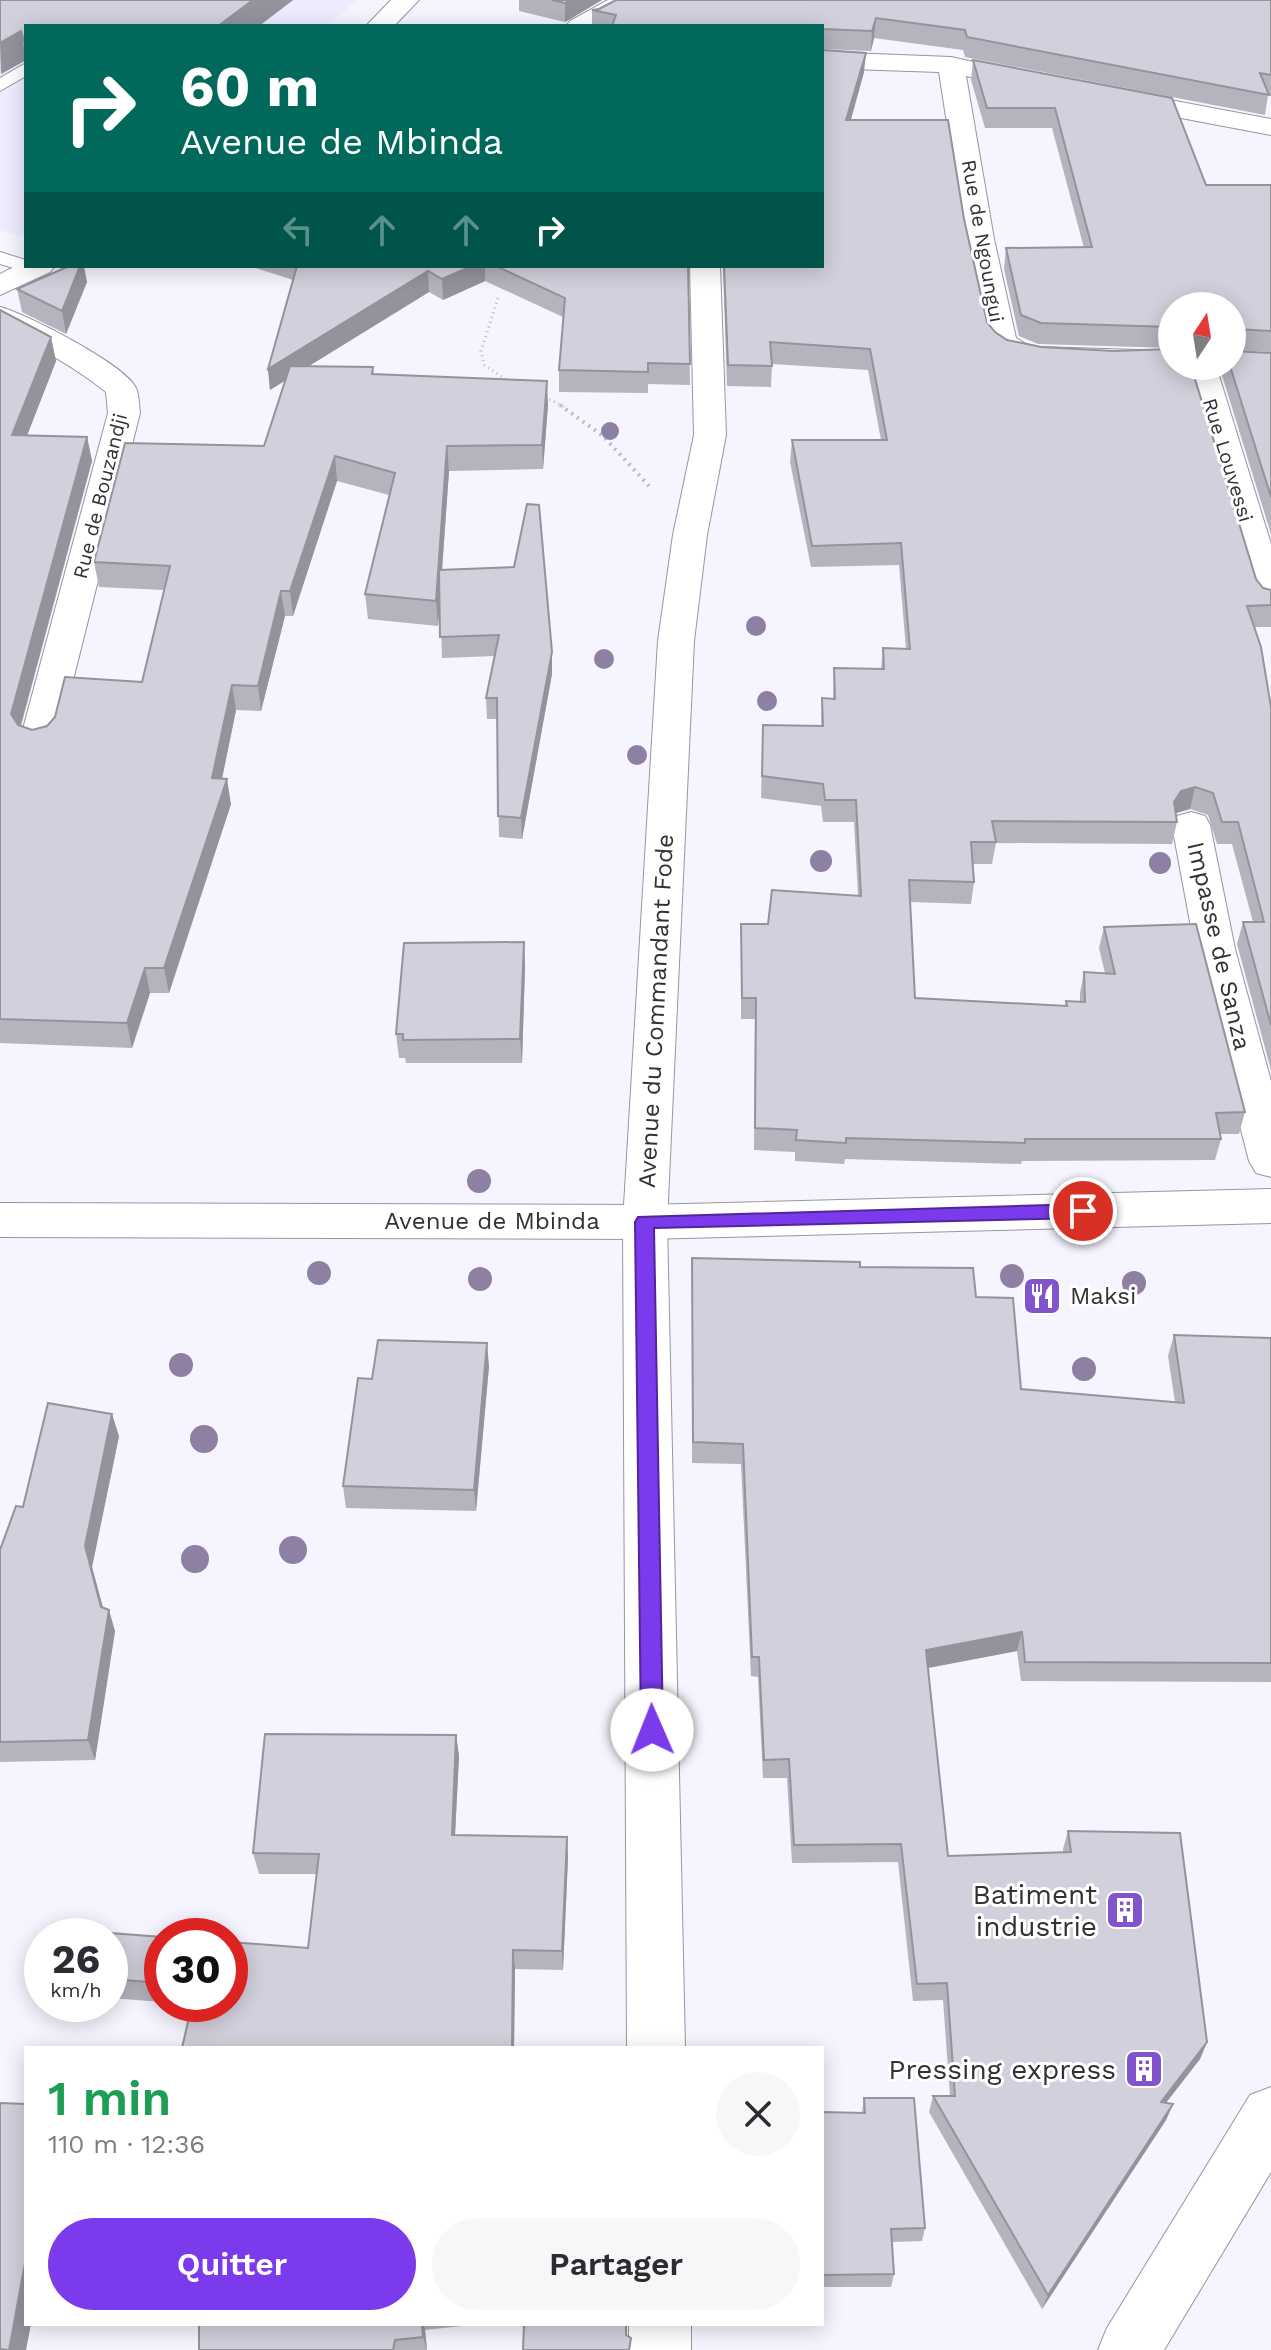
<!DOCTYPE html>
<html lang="fr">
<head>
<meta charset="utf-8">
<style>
	:root { --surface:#fff; --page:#f7f7f7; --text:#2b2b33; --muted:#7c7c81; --accent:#7c3aed }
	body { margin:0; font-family:"Work Sans",sans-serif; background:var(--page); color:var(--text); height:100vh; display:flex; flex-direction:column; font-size:30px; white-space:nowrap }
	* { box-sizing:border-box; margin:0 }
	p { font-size:26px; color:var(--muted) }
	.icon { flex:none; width:44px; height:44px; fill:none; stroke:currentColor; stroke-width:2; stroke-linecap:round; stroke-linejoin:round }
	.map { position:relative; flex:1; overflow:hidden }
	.panel { position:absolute; left:24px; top:2046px; width:800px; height:280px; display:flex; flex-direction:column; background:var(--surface); border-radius:0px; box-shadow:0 4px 20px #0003 }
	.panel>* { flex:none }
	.guide { position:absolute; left:24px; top:24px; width:800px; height:244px; border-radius:0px; box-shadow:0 4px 20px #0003; background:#00695c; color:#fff; overflow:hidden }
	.needle { width:52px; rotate:12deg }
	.buttons { position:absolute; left:1158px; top:292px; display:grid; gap:16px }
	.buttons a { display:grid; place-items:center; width:88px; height:88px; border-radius:50%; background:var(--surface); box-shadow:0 4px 20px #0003; font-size:40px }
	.speed { position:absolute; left:24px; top:1918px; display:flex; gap:16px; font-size:40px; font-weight:700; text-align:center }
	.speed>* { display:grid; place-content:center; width:104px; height:104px; border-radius:50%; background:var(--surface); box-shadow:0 4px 20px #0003; line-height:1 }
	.speed small { font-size:20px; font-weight:400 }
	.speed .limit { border:12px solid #d22; background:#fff; color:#111 }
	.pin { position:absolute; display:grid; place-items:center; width:68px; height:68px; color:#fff; margin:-34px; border:4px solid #fff; border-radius:50%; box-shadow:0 2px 8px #0007 }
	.me { position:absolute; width:88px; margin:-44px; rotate:359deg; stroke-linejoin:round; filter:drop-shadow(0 0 6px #0008) }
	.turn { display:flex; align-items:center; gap:28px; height:168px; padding:0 24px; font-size:36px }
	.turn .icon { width:104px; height:104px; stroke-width:2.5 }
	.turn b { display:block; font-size:56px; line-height:68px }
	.lanes { display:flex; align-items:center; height:76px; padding:0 24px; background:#0003; justify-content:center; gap:40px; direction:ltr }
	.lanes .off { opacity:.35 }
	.round { display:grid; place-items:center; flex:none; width:84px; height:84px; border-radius:42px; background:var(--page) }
	.headline { display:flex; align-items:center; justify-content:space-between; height:136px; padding:0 24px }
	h1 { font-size:48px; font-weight:600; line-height:60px; color:#1e9e55 }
	.button { display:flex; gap:16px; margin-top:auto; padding:16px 24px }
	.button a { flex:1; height:92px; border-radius:48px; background:var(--accent); color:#fff; font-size:32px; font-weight:600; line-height:92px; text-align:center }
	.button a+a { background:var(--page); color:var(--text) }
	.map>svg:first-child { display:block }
</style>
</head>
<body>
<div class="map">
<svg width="1271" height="2350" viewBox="0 0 1271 2350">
	<rect width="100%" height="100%" fill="#f6f4fe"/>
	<polygon fill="#f0ebff" points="0,0 357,0 326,26 26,26 26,231 19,236 0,230"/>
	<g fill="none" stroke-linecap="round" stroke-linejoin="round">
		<g stroke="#9895a0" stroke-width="2">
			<g id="service">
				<polygon points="26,63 26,76 0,91 0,78"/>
				<polygon points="0,252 26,260 26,266 36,266 26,272 0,264"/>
			</g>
		</g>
		<g stroke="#9895a0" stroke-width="2">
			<g id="minor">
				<polygon points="608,0 640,0 636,5 598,26 566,26 570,21"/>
				<path d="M822,52L951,57L988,65L992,71L988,77L979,79L966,76L994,239L1016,338L1026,344L1038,347L1172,351V366L1183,367L1172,369C1135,368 1034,372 1005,358C998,355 991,348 987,342L965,239L939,72L822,68Z"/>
				<polygon points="1117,90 1271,119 1271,135 1107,104 1104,98 1107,92"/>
				<polygon points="690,266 720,266 726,435 707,535 694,641 667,1222 685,2048 627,2048 623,1222 658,641 673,535 694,435"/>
				<path d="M0,307C25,313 126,365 136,388C139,395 139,405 140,413L58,740L52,748L39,752L26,748L20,740L108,413L106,392C73,366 37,346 0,328Z"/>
				<polygon points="1184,366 1216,366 1271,544 1271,610 1259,607 1254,600"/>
				<polygon points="1191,812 1205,816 1210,825 1235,949 1271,1081 1271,1177 1256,1173 1249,1161 1195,949 1172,825 1177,816"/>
				<rect x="629" y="2324" width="62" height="26"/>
			</g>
		</g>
		<g stroke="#9895a0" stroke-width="2">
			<g id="tertiary">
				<polygon points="391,0 419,0 394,26 366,26"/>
				<polygon points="26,261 26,266 55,266 50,272 0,295 0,274"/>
				<polygon points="1271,1189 1271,1223 645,1239 0,1237 0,1203 645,1205"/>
			</g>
		</g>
		<g stroke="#9895a0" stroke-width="2">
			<polygon id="primary" points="1271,2087 1271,2172 1164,2350 1098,2350 1107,2328 1250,2095"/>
		</g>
		<g stroke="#b8b6be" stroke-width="3" stroke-dasharray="1 4" stroke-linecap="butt">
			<polyline points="498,298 481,351 484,365 510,382"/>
			<polyline points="545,397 564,407"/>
		</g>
		<polyline stroke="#b8b6be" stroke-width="4" stroke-dasharray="2 5" stroke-linecap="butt" points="560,405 603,436 651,488"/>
		<use href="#service" fill="#fff" fill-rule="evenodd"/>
		<use href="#minor" fill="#fff" fill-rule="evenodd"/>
		<use href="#tertiary" fill="#fff" fill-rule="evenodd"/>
		<use href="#primary" fill="#fff" fill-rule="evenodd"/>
	</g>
	<g fill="#8d80a3">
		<circle cx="610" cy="431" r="9"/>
		<circle cx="756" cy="626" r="10"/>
		<circle cx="604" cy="659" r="10"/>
		<circle cx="767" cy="701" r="10"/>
		<circle cx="637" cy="755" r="10"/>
		<circle cx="821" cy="861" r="11"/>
		<circle cx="1160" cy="863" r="11"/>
		<circle cx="479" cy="1181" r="12"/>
		<circle cx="319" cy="1273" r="12"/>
		<circle cx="1012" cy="1276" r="12"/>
		<circle cx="480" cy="1279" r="12"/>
		<circle cx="1134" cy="1283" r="12"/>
		<circle cx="181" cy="1365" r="12"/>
		<circle cx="1084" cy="1369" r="12"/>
		<circle cx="204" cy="1439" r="14"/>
		<circle cx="293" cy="1550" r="14"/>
		<circle cx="195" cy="1559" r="14"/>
	</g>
	<g fill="#b5b3be">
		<polygon points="0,0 293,0 259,26 26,26 26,60 1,74"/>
		<polygon points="519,0 602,0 565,22 519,11"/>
		<polygon points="1271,0 1271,96 1268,95 1265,115 965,57 963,50 874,38 871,51 822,49 822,26 592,26 592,10"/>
		<polygon points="822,50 864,72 851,120 964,219 987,322 995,332 1256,579 1263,588 1271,590 1271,627 1255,627 1271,707 1271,1070 1237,944 1243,922 1253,922 1232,844 1217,844 1208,815 1190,809 1176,813 1177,822 1172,844 996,843 992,864 973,864 974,882 971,904 910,902 915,998 1065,1006 1066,1001 1080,1002 1080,993 1084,972 1105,973 1099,948 1104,927 1245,1112 1239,1134 1220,1134 1221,1139 1215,1160 1022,1161 1021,1164 845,1159 844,1164 795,1161 795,1152 754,1150 755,1019 741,1019 741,924 768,924 858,896 854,822 823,822 821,806 761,798 763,725 821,726 822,698 833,699 834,668 881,669 883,648 906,649 899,565 811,567 790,462 792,440 881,440 868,370 772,364 771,387 727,386 723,266 822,266"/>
		<polygon points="973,60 1206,185 1271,185 1271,352 1232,350 1232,306 1172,306 1172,348 1038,344 1019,336 1004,269 1006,248 1084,248 1052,128 985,128 971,80"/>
		<polygon points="249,266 688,266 690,385 648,384 648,393 559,392 559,370 563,317 485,281 443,300 429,292 309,366 373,367 374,374 548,405 543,469 449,471 442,570 552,674 522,839 499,837 497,719 487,719 486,698 495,656 442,658 440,598 438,626 368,619 365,594 389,495 337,481 293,616 285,616 261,711 236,710 222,779 231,804 169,993 150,993 132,1048 0,1043 0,310 56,361 27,435 87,437 92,461 21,726 32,730 47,726 142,682 164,590 99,587 94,562 264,446 285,380 270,390 268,369 293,280"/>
		<polygon points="87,282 66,334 22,312 17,289"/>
		<polygon points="1271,353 1271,534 1221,372 1222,366 1230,366"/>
		<polygon points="524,942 525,966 522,1063 406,1063 405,1058 399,1058 396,1034"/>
		<polygon points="692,1258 860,1267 976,1297 1021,1389 1175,1402 1168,1356 1174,1335 1271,1338 1271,1682 1021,1681 1017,1651 928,1668 948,1856 1063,1852 1063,1849 1068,1831 1207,2042 1200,2059 1166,2103 1173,2104 1166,2120 1042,2309 929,2112 933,2096 950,2096 943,2000 913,2001 898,1862 792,1863 787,1778 763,1778 758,1677 751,1676 741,1464 692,1463"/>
		<polygon points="489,1366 476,1511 346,1508 343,1486 372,1379"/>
		<polygon points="119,1436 92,1567 103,1607 115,1631 95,1760 0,1762 0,1550 23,1507"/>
		<polygon points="456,1735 459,1756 455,1835 567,1837 568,1858 563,1970 515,1969 514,2048 182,2048 308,1948 316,1874 259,1874 253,1853"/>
		<polygon points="110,1936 162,1937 162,2002 110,1998"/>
		<polygon points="864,2098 925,2228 922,2241 892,2242 894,2274 891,2287 822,2287 822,2112 862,2113"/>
		<polygon points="199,2324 481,2324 425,2330 427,2350 199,2350"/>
	</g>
	<g fill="#94929b">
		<polygon points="253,0 293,0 259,26 218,26"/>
		<polygon points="570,0 602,0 565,22 565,3"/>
		<polygon points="876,18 874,38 871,51 872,31"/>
		<polygon points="21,31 26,60 1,74 0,43"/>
		<polygon points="866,53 864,72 845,140 846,120"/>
		<polygon points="80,266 84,266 87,282 66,334 62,311"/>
		<polygon points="472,266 485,266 485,281 443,300 442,279"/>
		<polygon points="428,271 429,292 270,390 268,369"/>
		<polygon points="51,337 56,361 18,459 12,435"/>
		<polygon points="547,381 548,405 543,469 542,445"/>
		<polygon points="87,437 92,461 17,739 11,714"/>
		<polygon points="447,446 449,471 438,626 436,601"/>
		<polygon points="335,456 337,481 293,616 290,591"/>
		<polygon points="281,591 285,616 261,711 258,686"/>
		<polygon points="552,652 552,674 522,839 521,818"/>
		<polygon points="232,685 236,710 217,803 212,778"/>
		<polygon points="227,779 231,804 169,993 164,968"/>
		<polygon points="1195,787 1190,809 1176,813 1169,824 1174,802 1181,791"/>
		<polygon points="524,942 525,966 522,1063 520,1039"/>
		<polygon points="145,968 150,993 132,1048 127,1023"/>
		<polygon points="487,1343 489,1366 476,1511 474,1490"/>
		<polygon points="112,1414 119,1436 92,1567 107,1624 109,1610 115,1631 95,1760 88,1740 101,1607 85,1546"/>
		<polygon points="1022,1632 1017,1651 922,1669 926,1650"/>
		<polygon points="456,1735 459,1756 454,1855 452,1835"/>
		<polygon points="567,1837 568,1858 563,1970 562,1951"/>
		<polygon points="513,1950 515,1969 514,2048 512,2048"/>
		<polygon points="1207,2042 1200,2059 1154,2118 1161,2102"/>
		<polygon points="1173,2104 1166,2120 1042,2309 1048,2295"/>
		<polygon points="26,2258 26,2324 31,2324 26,2350 9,2350"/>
		<polygon points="422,2324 424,2324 425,2330 427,2350 423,2337"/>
	</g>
	<g fill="#d3d0dd" stroke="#94929b" stroke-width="2">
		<polygon points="0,0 253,0 218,26 26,26 26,42 24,41 21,31 0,43"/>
		<polygon points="552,0 570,0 565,3"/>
		<polygon points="616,0 1271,0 1271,75 1260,73 1269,95 967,37 965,30 876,18 872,31 823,29 822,31 822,26 612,26 616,15 592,10 599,9"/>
		<polygon points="822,50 866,53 846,120 948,120 964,219 987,322 995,332 1007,340 1041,347 1114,351 1172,349 1172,366 1191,366 1256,579 1263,588 1271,590 1271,605 1247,606 1261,647 1271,707 1271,1025 1243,922 1264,922 1238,822 1222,822 1213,793 1195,787 1181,791 1174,802 1177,822 992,821 996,842 971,842 974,882 909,880 915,998 1067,1006 1066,1001 1085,1002 1084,972 1115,974 1104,927 1196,924 1245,1112 1216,1113 1221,1139 1025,1139 1025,1143 846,1138 846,1143 796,1140 797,1130 755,1128 756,998 742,998 741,924 768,924 772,890 861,896 856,800 825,800 823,784 762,776 763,725 823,726 822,698 835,699 834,668 884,669 883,648 910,649 901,543 812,546 792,440 887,440 870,349 770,342 772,366 728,365 724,266 822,266"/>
		<polygon points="973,60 1172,98 1206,185 1271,185 1271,331 1236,329 1233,342 1232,342 1232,306 1172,306 1172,327 1041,323 1021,315 1006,248 1092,247 1055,108 987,108"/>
		<polygon points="69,266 80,266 62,311 17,289"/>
		<polygon points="297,266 472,266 442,279 428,271 268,369"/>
		<polygon points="496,266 688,266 690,364 648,363 648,372 559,370 565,298"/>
		<polygon points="0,310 51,337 12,435 87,437 11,714 18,725 32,730 47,726 55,717 65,677 142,682 170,566 94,562 125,443 264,446 290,366 373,367 372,374 547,381 542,445 447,446 436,601 365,594 395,473 335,456 290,591 281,591 258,686 232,685 212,778 227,779 164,968 145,968 127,1023 0,1019"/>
		<polygon points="1232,351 1271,353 1271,497 1230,366 1232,366"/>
		<polygon points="527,504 539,505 552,652 521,818 498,816 497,698 486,698 499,635 440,637 439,570 514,567"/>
		<polygon points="524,942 520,1039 403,1040 403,1034 396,1034 404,943"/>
		<polygon points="692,1258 860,1262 860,1267 973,1268 976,1297 1013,1298 1021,1389 1184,1403 1174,1335 1271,1338 1271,1663 1025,1662 1022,1632 926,1650 948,1856 1071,1852 1068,1831 1180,1833 1207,2042 1161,2102 1173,2104 1048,2295 933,2096 955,2096 947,1983 917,1984 901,1844 794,1845 789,1759 764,1760 759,1657 752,1657 743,1444 693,1442"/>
		<polygon points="378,1340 487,1343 474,1490 343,1486 358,1378 372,1379"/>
		<polygon points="48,1403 112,1414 85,1546 101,1607 109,1610 88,1740 0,1742 0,1550 16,1506 23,1507"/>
		<polygon points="265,1734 456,1735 452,1835 567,1837 562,1951 513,1950 512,2048 182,2048 192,2004 230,2004 230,1942 308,1948 319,1854 253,1853"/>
		<polygon points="97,1932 162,1937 162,1983 110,1979 110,1936 96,1936"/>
		<polygon points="864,2098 914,2098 925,2228 891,2229 894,2274 822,2275 822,2112 865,2113"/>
		<polygon points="0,2103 26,2104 26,2258 9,2350 0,2349"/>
		<polygon points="199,2324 422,2324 423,2337 395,2340 393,2350 199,2350"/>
		<polygon points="524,2324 626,2324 626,2335 631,2338 629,2350 523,2350"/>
	</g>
	<polygon fill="#7c3aed" stroke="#51269a" stroke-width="2" points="1083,1204 1092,1211 1083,1218 654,1228 663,1730 660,1737 652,1740 644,1737 641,1730 635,1222 638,1217"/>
	<defs>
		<g id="restaurant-square" transform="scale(2)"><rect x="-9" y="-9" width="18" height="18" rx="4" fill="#8254cc" stroke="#fff"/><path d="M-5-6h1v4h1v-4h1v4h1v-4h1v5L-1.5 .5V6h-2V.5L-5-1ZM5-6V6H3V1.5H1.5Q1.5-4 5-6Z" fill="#fff"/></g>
		<g id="building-square" transform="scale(2)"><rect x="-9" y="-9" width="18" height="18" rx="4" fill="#8254cc" stroke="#fff"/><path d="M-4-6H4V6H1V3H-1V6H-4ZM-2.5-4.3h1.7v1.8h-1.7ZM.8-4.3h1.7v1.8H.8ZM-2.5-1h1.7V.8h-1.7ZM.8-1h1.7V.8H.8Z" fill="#fff"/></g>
	</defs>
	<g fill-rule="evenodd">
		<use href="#restaurant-square" x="1042" y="1296"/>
		<use href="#building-square" x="1125" y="1910"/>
		<use href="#building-square" x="1144" y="2069"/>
	</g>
	<g text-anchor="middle" stroke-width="6" stroke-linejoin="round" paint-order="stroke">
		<g font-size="20" fill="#323135" stroke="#fff">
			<text transform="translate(983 241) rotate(80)" y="7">Rue de Ngoungui</text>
			<text transform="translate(1228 460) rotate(73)" y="7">Rue Louvessi</text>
			<text transform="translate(100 496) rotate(-76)" y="7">Rue de Bouzandji</text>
		</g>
		<g font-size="24" fill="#323135" stroke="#fff">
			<text transform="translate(1219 946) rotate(77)" y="8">Impasse de Sanza</text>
			<text transform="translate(656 1011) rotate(-87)" y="8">Avenue du Commandant Fode</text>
			<text x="492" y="1229">Avenue de Mbinda</text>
		</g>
		<g font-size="24" fill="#323135" stroke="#fff" text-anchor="start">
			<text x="1070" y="1304">Maksi</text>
		</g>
		<g font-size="28" fill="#323135" stroke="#fff" text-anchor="end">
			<text x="1097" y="1904">Batiment<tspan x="1097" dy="32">industrie</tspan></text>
			<text x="1116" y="2079">Pressing express</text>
		</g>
	</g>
</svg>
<div class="buttons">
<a><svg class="needle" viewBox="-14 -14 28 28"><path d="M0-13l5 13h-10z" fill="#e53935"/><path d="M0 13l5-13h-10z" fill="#7c7c81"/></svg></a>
</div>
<div class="speed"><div>26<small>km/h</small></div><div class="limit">30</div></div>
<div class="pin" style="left:1083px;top:1211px;background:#d93025"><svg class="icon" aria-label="arrive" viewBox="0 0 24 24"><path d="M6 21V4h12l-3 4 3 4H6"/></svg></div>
<svg class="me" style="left:652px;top:1730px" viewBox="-20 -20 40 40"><circle r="19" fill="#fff"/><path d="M0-13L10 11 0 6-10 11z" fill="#7c3aed"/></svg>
<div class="guide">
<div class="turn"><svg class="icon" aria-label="right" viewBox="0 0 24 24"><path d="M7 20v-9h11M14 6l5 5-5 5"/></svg><div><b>60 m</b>Avenue de Mbinda</div></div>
<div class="lanes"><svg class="icon off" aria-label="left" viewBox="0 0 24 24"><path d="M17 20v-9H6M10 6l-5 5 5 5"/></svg><svg class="icon off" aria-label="ahead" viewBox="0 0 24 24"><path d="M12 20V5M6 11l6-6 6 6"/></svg><svg class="icon off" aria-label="ahead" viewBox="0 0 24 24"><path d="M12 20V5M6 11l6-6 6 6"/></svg><svg class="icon" aria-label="right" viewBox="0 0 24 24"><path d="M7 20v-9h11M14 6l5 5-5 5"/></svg></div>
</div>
<section class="panel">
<div class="headline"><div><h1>1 min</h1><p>110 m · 12:36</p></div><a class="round"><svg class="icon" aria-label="close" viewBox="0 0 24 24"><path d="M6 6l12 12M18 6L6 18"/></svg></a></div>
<div class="button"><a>Quitter</a><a>Partager</a></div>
</section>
</div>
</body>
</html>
